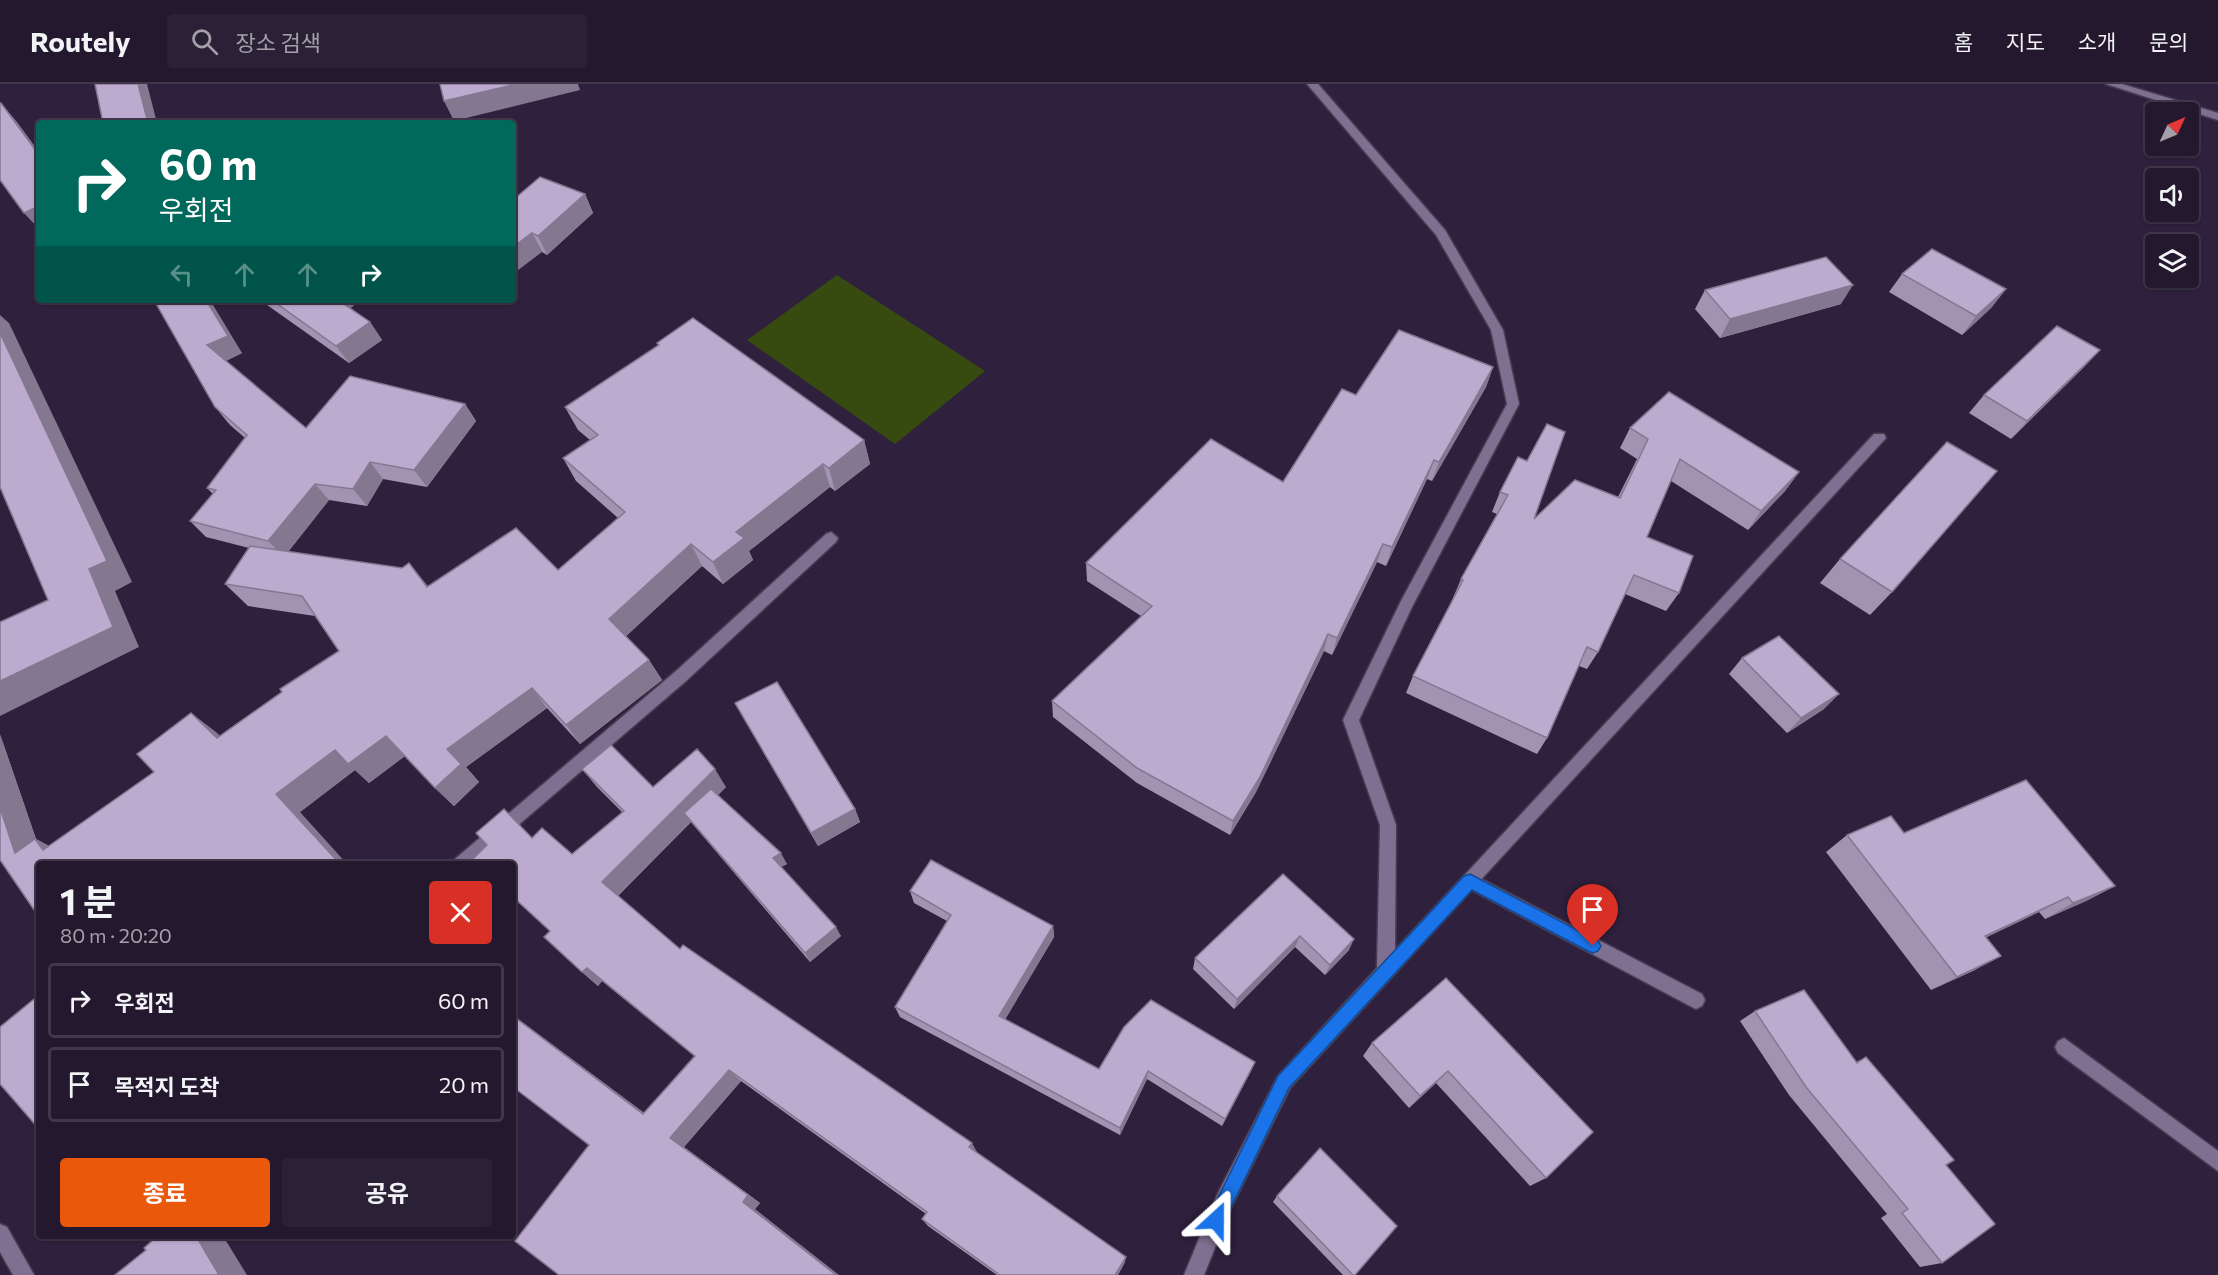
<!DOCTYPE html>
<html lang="ko">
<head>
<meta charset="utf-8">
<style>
	:root { --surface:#23182e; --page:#2b2136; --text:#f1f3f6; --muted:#a3a0aa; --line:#40374a; --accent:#ea580c }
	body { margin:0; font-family:Commissioner,"Noto Sans KR",sans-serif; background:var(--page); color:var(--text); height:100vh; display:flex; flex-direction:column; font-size:22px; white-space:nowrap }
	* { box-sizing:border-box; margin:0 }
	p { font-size:20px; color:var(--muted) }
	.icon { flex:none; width:33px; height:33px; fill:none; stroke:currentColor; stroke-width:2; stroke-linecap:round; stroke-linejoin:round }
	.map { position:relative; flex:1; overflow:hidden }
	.panel { position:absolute; left:36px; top:777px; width:480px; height:378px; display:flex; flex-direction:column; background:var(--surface); border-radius:6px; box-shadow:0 2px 4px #0004,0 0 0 2px var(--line) }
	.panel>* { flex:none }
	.guide { position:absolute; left:36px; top:36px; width:480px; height:183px; border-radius:6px; box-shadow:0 2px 4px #0004,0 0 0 2px var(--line); background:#00695c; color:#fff; overflow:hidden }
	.needle { width:39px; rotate:46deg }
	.buttons { position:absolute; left:2145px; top:18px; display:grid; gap:12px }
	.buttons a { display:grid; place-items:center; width:54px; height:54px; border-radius:6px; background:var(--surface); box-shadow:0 2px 4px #0004,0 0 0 2px var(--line); font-size:30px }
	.pin { position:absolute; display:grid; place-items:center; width:51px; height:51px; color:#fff; margin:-62px -26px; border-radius:50% 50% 50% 0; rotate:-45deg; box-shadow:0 0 6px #0007 }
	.pin .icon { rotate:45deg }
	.me { position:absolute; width:66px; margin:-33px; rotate:24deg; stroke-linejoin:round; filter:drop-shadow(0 0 4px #0008) }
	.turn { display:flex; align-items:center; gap:21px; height:126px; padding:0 24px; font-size:27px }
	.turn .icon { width:78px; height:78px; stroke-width:2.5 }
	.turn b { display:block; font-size:42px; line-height:51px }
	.lanes { display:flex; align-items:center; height:57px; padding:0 24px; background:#0003; justify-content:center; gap:30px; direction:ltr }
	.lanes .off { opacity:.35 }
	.round { display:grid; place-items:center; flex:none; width:63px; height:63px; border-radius:6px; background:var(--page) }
	.headline { display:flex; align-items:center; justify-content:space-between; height:102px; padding:0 24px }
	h1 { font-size:36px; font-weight:700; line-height:45px }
	.primary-button { display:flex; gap:12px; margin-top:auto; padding:12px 24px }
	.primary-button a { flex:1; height:69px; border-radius:6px; background:var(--accent); color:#fff; font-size:24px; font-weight:700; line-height:69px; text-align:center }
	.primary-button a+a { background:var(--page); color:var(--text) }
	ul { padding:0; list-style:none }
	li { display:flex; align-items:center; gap:18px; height:75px; margin:0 12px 9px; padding:0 12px; border:3px solid var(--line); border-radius:6px }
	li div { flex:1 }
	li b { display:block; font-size:22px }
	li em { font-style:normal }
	header { display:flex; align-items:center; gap:36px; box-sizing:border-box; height:84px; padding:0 30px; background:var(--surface); border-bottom:2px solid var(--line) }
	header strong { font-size:28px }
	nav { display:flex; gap:33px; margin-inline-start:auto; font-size:21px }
	.search { width:420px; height:54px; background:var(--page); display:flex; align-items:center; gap:15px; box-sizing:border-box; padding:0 21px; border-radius:6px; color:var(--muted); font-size:22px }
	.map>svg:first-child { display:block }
</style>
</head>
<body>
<header>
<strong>Routely</strong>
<div class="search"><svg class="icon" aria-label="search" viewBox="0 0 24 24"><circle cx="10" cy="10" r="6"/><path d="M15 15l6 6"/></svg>장소 검색</div>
<nav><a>홈</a><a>지도</a><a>소개</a><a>문의</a></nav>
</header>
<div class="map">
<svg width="2218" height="1191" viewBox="0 0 2218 1191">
	<rect width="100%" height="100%" fill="#2f203d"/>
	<polygon fill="#374b10" points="837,191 985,287 895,360 747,256"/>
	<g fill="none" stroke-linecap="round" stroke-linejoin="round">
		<g stroke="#483c53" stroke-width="3">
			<polygon id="lane" points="1470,789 1702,910 1705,916 1702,922 1696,925 1690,922 1464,802 1462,797 1464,792"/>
		</g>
		<g stroke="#483c53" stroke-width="3">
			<g id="street">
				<polygon points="1307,0 1318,0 1445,146 1503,246 1519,320 1412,523 1359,636 1396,741 1395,866 1874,350 1884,350 1886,354 1290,1004 1231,1124 1204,1191 1184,1191 1217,1111 1278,992 1377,884 1380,741 1343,636 1401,517 1507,320 1491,246 1436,151"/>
				<polygon points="2106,0 2122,0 2218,29 2218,36"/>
				<polygon points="831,448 838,454 836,458 686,597 473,780 453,780 455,775 676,587 826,450"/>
				<polygon points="2064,954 2218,1067 2218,1087 2058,969 2055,963 2058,957"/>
				<polygon points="0,1140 7,1143 34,1191 13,1191 0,1168"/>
			</g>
		</g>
		<use href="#lane" fill="#7f6f91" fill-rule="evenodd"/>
		<use href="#street" fill="#7f6f91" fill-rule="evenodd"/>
	</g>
	<g fill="#a293b2">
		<polygon points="585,110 593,129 547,171 542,168 513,116"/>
		<polygon points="1902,190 2006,205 1991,224 1962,251 1889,208"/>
		<polygon points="1705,206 1841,220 1720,254 1695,225"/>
		<polygon points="154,216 242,269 226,277 306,344 465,320 476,337 427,403 383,395 367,422 329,416 288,468 428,502 558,486 618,434 576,397 563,374 590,356 578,346 565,323 658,262 657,259 864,356 870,380 835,407 830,403 749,467 753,476 723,500 702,482 626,552 649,576 662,596 580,660 547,624 466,683 479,698 454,722 435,704 405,672 369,699 355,686 300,728 39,780 0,650 36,755 49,762 154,688 191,629 219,652 339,567 315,532 248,522 225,500 249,464 206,453 190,437 213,410 207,404 245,354 230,341 215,323"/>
		<polygon points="260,216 361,216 350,224 370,238 382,256 349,279"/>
		<polygon points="2100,266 2083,284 2011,355 1969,329 1984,311"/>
		<polygon points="1493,283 1486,303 1432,397 1427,395 1386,482 1377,478 1332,571 1324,567 1256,708 1230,751 1137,699 1053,633 1052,617 1141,532 1087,497 1086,479 1283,398 1356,311"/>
		<polygon points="1630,344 1799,388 1785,407 1748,446 1671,397 1647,453 1679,509 1666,527 1625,510 1598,568 1587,585 1579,582 1547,654 1537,670 1406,609 1413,592 1454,514 1453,514 1461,495 1497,430 1492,428 1500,408 1518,373 1534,435 1618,413 1637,375 1620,364"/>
		<polygon points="1840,475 1892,508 1870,531 1820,499"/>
		<polygon points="1742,574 1824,625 1787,649 1729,590"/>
		<polygon points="735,619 855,725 860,738 818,762"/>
		<polygon points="582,685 653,703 726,703 718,711 787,780 781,783 841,852 810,878 691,738 618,812 680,865 977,1068 976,1069 1125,1178 1118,1191 997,1191 928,1142 922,1135 926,1130 741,997 684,1063 760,1119 755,1125 559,1191 644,1029 694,972 602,897 598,902 582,888 550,847 487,761 504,725 532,754 572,770 622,728 597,703"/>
		<polygon points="1904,749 2115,802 2086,817 2045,835 2039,828 1987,853 1975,886 1931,906 1826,768 1847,751"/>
		<polygon points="1283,790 1349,866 1325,891 1295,863 1234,925 1193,885 1195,874"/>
		<polygon points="910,807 1053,842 1054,853 1005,935 1099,985 1251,987 1222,1042 1147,995 1120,1051 900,933 895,923 947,837 914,819"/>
		<polygon points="1446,894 1546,1094 1530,1102 1436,999 1409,1024 1363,972 1372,959"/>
		<polygon points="1755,927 1856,978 1866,973 1946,1081 1942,1179 1920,1183 1881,1134 1887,1130 1789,1011 1740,937"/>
		<polygon points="1277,1112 1355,1191 1343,1191 1273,1118"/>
	</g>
	<g fill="#847891">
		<polygon points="138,0 147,0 157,39 148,39"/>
		<polygon points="517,0 578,0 580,6 454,37 444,17"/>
		<polygon points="1,19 17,38 39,68 39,71"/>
		<polygon points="585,110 593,129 547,171 538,152"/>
		<polygon points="39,122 39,145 24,129"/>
		<polygon points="532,149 542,168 513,190 513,163"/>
		<polygon points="1853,201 1841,220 1720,254 1730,235"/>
		<polygon points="2006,205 1991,224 1962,251 1976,232"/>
		<polygon points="206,216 210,216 242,269 221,279 207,261"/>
		<polygon points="335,216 361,216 344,229"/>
		<polygon points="0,231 9,239 132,498 115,507 139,563 0,632 0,597 89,485 0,249"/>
		<polygon points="370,238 382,256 349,279 336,262"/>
		<polygon points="2100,266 2083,284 2011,355 2027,337"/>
		<polygon points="1493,283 1486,303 1432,397 1439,378"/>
		<polygon points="465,320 476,337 427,403 414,386"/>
		<polygon points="864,356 870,380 835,407 829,384"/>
		<polygon points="1434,376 1427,395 1386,482 1392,463"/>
		<polygon points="370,378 383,395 367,422 353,405"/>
		<polygon points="823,380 830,403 749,467 753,476 723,500 713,478 736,448"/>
		<polygon points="1799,388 1785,407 1748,446 1761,427"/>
		<polygon points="315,400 329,416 284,473 268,457"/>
		<polygon points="691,460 702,482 622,556 609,535"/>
		<polygon points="1383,460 1377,478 1332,571 1337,554"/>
		<polygon points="409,479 427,501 444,525 427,503"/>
		<polygon points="1328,550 1324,567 1256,708 1230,751 1233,737"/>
		<polygon points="649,576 662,596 580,660 566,641"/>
		<polygon points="532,604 547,624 466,683 479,698 454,722 435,704 447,665"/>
		<polygon points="1839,610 1824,625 1787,649 1801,634"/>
		<polygon points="191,629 216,648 241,673 217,654"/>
		<polygon points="0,650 36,755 66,771 15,769 0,724"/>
		<polygon points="386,652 406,671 369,699 355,686 300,728 347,780 340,780 276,710 335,666"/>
		<polygon points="715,685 726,703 691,738 684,729 691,738 616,813 602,798"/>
		<polygon points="855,725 860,738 818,762 811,749"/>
		<polygon points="781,769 787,780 779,784 773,774"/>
		<polygon points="2115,802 2086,817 2045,835 2073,819"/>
		<polygon points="2068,813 2039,828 1959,866 1985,852"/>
		<polygon points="1053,842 1054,853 1002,941 999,932"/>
		<polygon points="836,843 841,852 810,878 805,869"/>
		<polygon points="1300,852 1295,863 1234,925 1237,915"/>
		<polygon points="1354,855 1349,866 1325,891 1330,881"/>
		<polygon points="2001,872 1975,886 1931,906 1957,893"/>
		<polygon points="587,884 602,897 598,902 582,888"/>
		<polygon points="513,931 658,1039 643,1030 513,932"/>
		<polygon points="1255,978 1251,987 1222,1042 1225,1035"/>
		<polygon points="729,986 741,997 684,1063 760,1119 755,1125 839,1191 836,1191 743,1118 670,1054"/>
		<polygon points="1148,987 1147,995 1120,1051 1120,1044"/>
		<polygon points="1448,987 1436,999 1409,1024 1420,1012"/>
		<polygon points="972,1059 977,1068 973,1072 969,1063"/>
		<polygon points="196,1152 223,1152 247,1191 219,1191"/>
		<polygon points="1126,1173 1125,1178 1118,1191 1115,1191"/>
	</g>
	<g fill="#bcabcf" stroke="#847891" stroke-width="1.5">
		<polygon points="95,0 138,0 148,39 103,39"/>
		<polygon points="440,0 517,0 444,17"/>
		<polygon points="0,19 1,19 39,71 39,122 24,129 0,96"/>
		<polygon points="540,93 585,110 538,152 532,149 513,163 513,116"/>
		<polygon points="1932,165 2006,205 1976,232 1902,190"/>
		<polygon points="1826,173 1853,201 1730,235 1705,206"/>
		<polygon points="154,216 206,216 228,252 207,261 306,344 350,292 465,320 414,386 370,378 353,405 315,400 268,457 190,437 216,406 207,404 247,351 215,323"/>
		<polygon points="272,216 338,216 370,238 336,262"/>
		<polygon points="693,234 864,356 829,384 823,380 736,448 744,454 713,478 691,460 609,535 649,576 566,641 532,604 447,665 461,680 435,704 386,652 348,680 335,666 276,710 340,780 39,780 39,833 0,776 0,724 15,769 35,755 43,766 154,688 137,670 191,629 217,654 282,608 280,605 339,567 302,512 225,500 250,462 402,484 409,479 427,503 516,444 558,486 625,428 563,374 598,351 565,323 659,261 657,259"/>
		<polygon points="2057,242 2100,266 2027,337 1984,311"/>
		<polygon points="1399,246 1493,283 1439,378 1434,376 1392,463 1383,460 1337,554 1328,550 1260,693 1233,737 1137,684 1052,617 1152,522 1086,479 1211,355 1283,398 1342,305 1356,311"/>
		<polygon points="0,249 107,477 89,485 113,543 0,597 0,538 48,516 0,403"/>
		<polygon points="1669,308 1799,388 1761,427 1680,375 1647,453 1693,472 1679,509 1634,491 1598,568 1587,563 1547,654 1413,592 1463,496 1461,495 1508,411 1500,408 1518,373 1527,377 1547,340 1565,348 1534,435 1575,396 1620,414 1648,355 1630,344"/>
		<polygon points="1947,358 1997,387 1892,508 1840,475"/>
		<polygon points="1779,552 1839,610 1801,634 1742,574"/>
		<polygon points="777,598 855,725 811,749 735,619"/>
		<polygon points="611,661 653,703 697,665 715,685 602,798 680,865 683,861 972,1059 969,1063 1126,1173 1115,1191 1000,1191 922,1135 927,1128 729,986 670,1054 748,1111 743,1118 836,1191 559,1191 515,1157 589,1061 513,1003 513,932 643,1030 695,972 587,884 582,888 544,853 550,847 513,813 513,780 477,780 472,776 487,761 476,749 504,725 532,754 542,744 572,770 624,727 582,685"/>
		<polygon points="2026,696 2115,802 2073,819 2068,813 1985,852 2001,872 1957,893 1847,751 1891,732 1904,749"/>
		<polygon points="711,705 781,769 773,774 836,843 805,869 684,729"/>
		<polygon points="931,776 1053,842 999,932 1099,985 1124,943 1151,916 1255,978 1225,1035 1148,987 1120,1044 895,923 951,831 910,807"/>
		<polygon points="1283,790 1354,855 1330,881 1300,852 1237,915 1195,874"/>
		<polygon points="1446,894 1593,1048 1546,1094 1448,987 1420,1012 1372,959"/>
		<polygon points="1804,906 1857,979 1866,973 1954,1076 1946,1081 1995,1140 1942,1179 1902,1129 1908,1125 1806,1003 1755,927"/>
		<polygon points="39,911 39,1045 0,1000 0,943"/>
		<polygon points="1320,1064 1397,1142 1355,1191 1353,1191 1277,1112"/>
		<polygon points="155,1152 196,1152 219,1191 115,1191 146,1166 144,1164 154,1155"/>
	</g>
	<polygon fill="#1a73e8" stroke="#114b97" stroke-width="1.5" points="1470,790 1598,857 1601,862 1598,867 1593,869 1588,867 1472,806 1289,1004 1222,1142 1216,1145 1210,1142 1208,1136 1210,1130 1278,992 1464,792"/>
</svg>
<div class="buttons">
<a><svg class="needle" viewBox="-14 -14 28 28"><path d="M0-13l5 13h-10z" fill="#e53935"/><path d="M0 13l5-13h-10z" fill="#a3a0aa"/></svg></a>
<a><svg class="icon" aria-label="sound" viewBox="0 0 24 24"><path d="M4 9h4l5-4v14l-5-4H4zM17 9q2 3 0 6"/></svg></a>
<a><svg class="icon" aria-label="layers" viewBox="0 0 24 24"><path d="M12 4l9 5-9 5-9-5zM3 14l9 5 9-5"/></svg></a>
</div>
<div class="pin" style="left:1593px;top:862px;background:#d93025"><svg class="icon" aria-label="arrive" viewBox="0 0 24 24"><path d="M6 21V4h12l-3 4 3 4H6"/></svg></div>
<svg class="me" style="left:1216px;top:1136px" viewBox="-20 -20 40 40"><path d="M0-17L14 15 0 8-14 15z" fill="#1a73e8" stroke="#fff" stroke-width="4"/></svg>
<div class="guide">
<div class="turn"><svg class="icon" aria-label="right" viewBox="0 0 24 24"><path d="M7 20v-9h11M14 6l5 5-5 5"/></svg><div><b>60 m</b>우회전</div></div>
<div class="lanes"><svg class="icon off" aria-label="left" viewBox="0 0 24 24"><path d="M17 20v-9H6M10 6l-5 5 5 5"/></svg><svg class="icon off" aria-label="ahead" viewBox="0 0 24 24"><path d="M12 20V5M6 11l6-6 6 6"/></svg><svg class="icon off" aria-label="ahead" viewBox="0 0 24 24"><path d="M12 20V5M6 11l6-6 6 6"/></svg><svg class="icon" aria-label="right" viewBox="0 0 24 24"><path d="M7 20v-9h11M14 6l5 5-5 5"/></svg></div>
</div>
<section class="panel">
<div class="headline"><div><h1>1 분</h1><p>80 m · 20:20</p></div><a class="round" style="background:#d93025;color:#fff"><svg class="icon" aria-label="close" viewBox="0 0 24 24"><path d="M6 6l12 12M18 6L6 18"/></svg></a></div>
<ul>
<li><svg class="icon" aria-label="right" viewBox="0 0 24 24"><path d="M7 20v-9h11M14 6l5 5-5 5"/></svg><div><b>우회전</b></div><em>60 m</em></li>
<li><svg class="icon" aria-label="arrive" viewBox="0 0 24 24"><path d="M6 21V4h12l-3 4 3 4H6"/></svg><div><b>목적지 도착</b></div><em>20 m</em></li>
</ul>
<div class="primary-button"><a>종료</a><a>공유</a></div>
</section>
</div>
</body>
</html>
